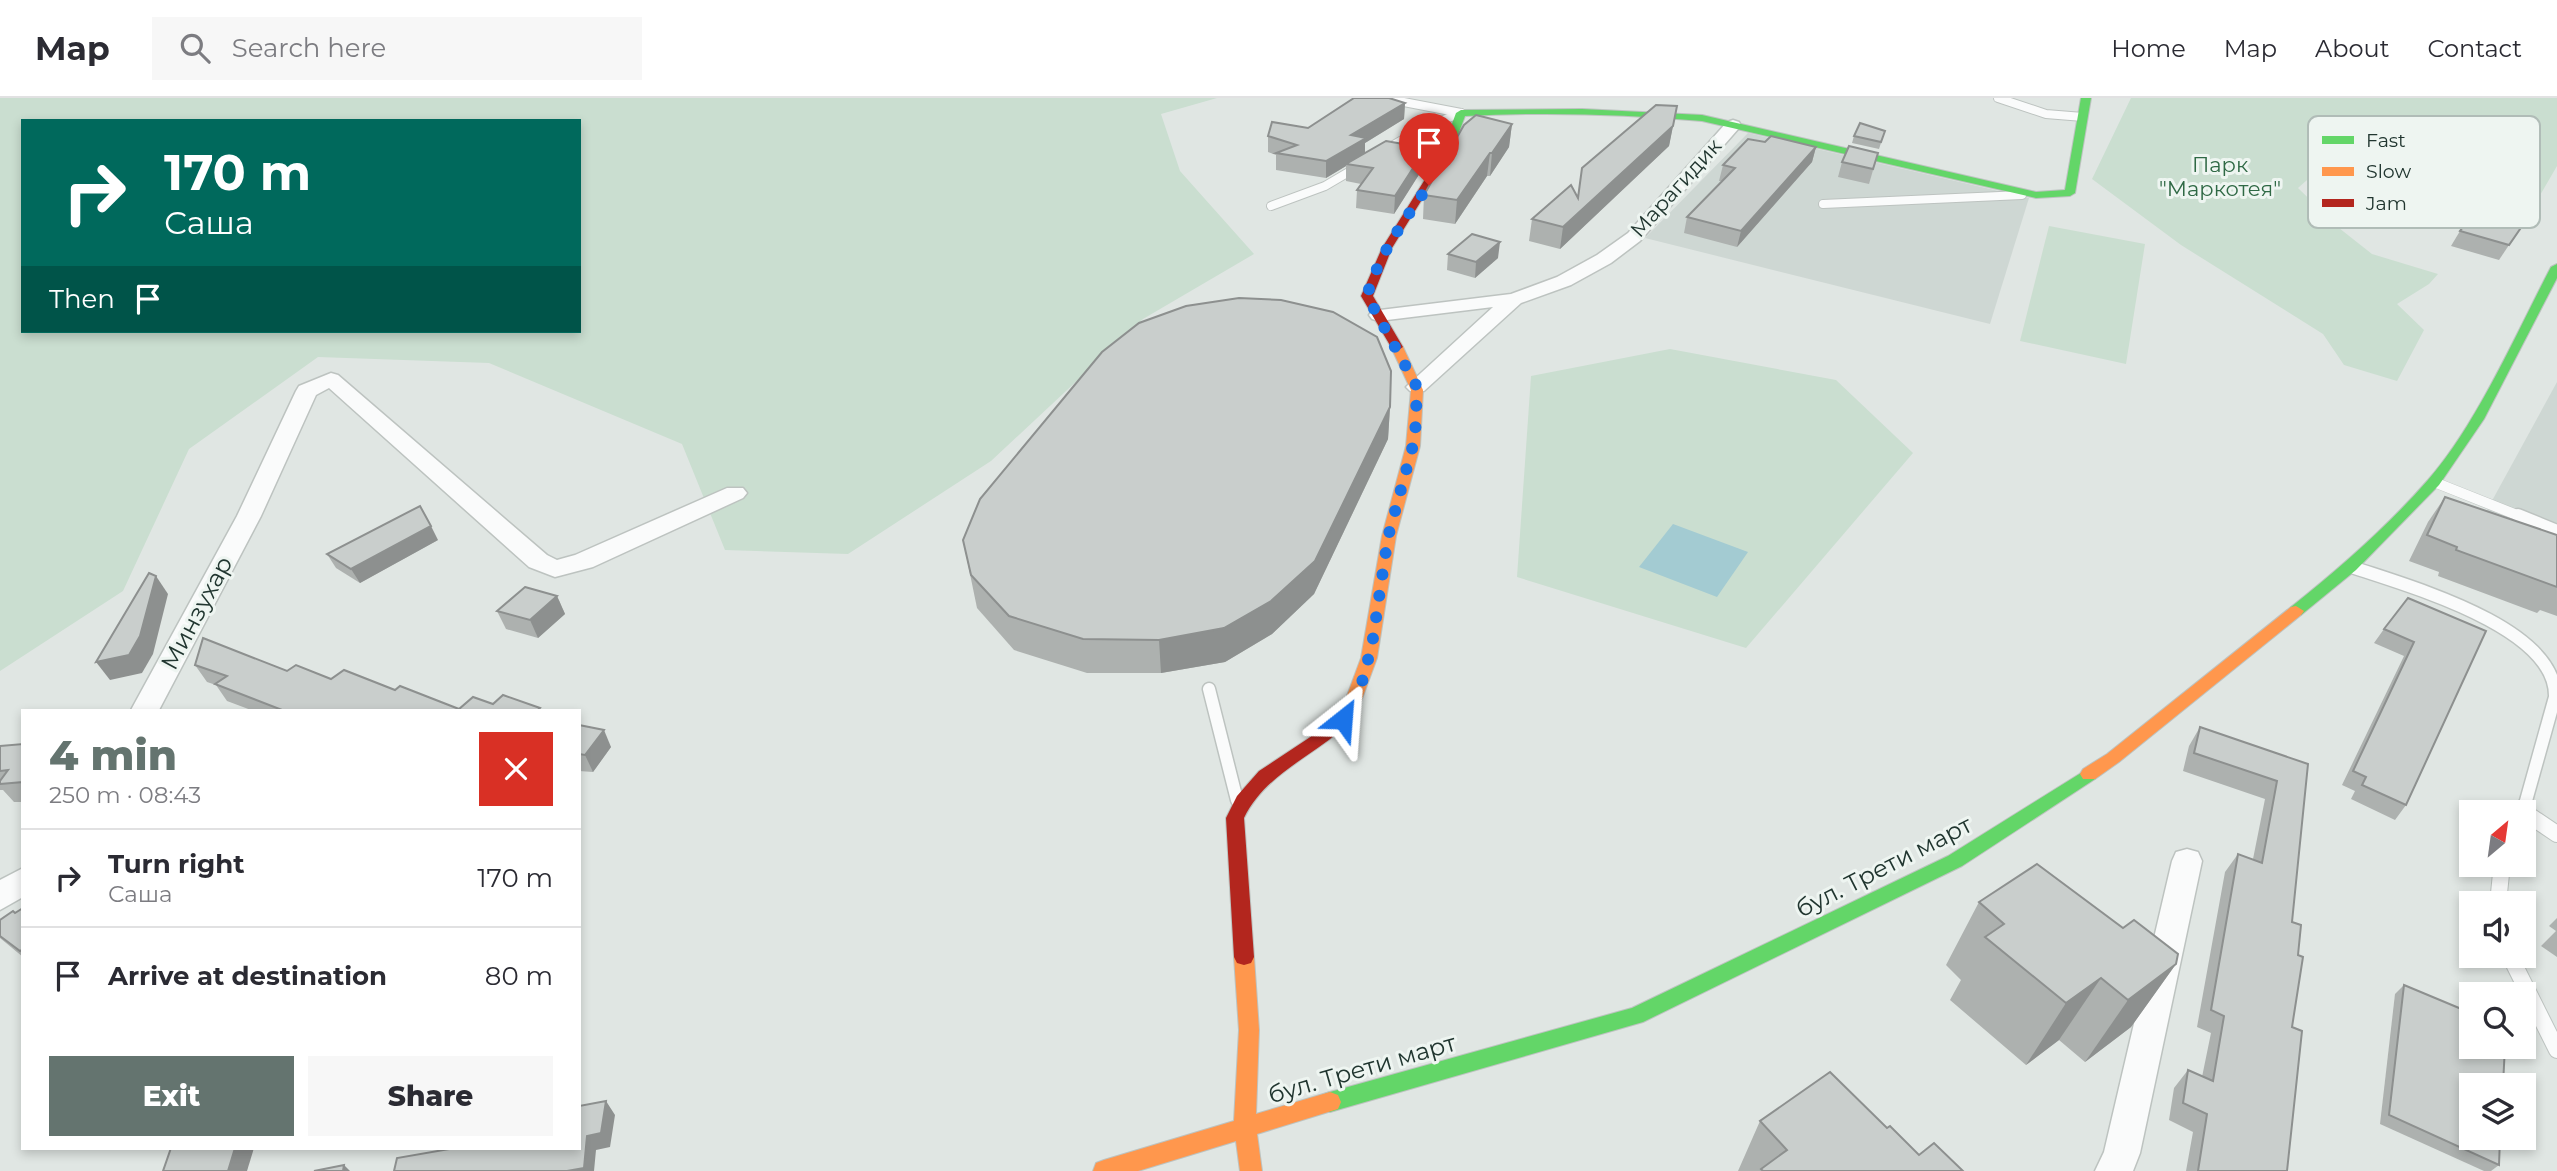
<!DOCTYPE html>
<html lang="en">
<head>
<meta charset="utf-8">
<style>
	:root { --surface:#fff; --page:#f7f7f7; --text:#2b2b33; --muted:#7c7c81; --line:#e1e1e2; --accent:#64746f }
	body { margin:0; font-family:Montserrat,sans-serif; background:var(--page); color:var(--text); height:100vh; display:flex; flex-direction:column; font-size:26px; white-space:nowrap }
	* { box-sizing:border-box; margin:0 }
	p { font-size:23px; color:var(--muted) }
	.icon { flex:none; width:38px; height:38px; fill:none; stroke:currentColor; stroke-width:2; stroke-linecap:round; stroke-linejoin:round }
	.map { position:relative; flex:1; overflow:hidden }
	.side { position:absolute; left:21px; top:611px; width:560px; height:441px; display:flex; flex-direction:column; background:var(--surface); border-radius:0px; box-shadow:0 4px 10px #0003 }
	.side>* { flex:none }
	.top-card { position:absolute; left:21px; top:21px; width:560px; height:214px; border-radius:0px; box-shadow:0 4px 10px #0003; background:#00695c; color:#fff; overflow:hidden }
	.needle { width:46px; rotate:29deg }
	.tools { position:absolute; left:2459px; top:702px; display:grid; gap:14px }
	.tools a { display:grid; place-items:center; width:77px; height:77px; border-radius:0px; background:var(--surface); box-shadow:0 4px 10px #0003; font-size:35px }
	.pin { position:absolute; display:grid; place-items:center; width:60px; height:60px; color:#fff; margin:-72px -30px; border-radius:50% 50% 50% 0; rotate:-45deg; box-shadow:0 0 7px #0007 }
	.pin .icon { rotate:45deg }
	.me { position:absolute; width:77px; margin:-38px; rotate:28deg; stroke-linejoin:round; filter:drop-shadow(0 0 5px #0008) }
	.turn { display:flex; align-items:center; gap:24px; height:147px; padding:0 28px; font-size:32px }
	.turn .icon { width:91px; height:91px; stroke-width:2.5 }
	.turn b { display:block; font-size:49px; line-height:60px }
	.then { display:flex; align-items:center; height:66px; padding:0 28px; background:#0003; gap:14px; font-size:26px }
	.round { display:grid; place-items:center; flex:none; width:74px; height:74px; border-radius:0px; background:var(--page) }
	.head { display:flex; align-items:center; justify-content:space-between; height:119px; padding:0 28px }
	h1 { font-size:42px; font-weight:800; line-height:52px; color:var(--accent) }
	.action { display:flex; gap:14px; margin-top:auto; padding:14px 28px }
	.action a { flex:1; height:80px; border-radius:0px; background:var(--accent); color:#fff; font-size:28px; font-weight:800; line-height:80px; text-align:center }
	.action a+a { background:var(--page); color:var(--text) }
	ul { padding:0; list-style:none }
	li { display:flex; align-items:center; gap:21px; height:98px; padding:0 28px; border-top:2px solid var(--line) }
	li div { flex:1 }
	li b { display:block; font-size:26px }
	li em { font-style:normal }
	header { display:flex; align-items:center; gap:42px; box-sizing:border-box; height:98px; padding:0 35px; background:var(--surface); border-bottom:2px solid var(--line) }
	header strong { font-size:33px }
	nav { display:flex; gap:38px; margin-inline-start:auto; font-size:24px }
	.search { width:490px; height:63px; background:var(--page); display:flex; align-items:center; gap:18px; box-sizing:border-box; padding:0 24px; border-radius:0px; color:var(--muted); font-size:26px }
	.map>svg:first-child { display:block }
</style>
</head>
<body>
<header>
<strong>Map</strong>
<div class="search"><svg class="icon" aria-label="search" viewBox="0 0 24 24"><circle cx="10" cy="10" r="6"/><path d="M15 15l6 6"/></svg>Search here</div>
<nav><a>Home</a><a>Map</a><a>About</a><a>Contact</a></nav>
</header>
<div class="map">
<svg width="2557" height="1073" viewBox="0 0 2557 1073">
	<rect width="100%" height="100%" fill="#e0e6e3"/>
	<g fill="#ced7d3">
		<polygon points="1748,35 2029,100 1990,226 1645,140"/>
		<polygon points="2557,284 2557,449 2482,421"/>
	</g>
	<g fill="#caded0" fill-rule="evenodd">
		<path d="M0,0H1217L1161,16L1180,73L1254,156L1143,221L991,363L848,456L725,452L682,346L489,265L318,259L189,351L123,493L0,573ZM23,23H579V233H23Z"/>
		<polygon points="2131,0 2557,0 2557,68 2528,118 2354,71 2316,74 2298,90 2339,130 2372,156 2438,176 2429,186 2397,206 2424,232 2397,283 2344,267 2323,236 2181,147 2092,81"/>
		<polygon points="2049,128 2145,146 2126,266 2020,243"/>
		<polygon points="1670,251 1836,282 1913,355 1746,550 1517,479 1531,278"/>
	</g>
	<polygon fill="#a3cbd2" points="1673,426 1748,454 1717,499 1639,469"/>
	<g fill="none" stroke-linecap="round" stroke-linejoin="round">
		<g stroke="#bdc3c0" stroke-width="10">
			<g id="lane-far3">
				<polyline points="1383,0 1461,15"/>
				<polyline points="1998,0 2046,16 2083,19"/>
				<polyline points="1383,53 1423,30 1461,15"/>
				<polyline points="1823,106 2022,97"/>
				<polyline points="1271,108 1325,88 1359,68"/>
			</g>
		</g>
		<g stroke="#bdc3c0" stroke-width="11">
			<polyline id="lane-far2" points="2434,384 2522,419"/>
		</g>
		<g stroke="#bdc3c0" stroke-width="15">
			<g id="lane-far1">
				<polyline points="2518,417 2557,433"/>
				<path d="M2352,469C2404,487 2557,528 2555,599L2524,710"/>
				<polyline points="1209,591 1237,702"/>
			</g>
		</g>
		<g stroke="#bdc3c0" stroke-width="18">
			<g id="lane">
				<polyline points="2523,714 2525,708"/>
				<polyline points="2524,714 2557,736"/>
				<polyline points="2498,805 2502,766"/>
				<polyline points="2510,858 2557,952"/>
			</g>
		</g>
		<g stroke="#bdc3c0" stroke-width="3">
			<g id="street">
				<polygon points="1733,22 1739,24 1741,27 1739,30 1640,143 1611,165 1571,187 1521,205 1424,293 1410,293 1406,289 1410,285 1493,209 1379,223 1372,221 1369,217 1372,213 1511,196 1557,179 1597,157 1628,135 1727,24"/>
				<polygon points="331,275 338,277 547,457 557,462 575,457 727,390 743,390 747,395 743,400 593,469 555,479 529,469 329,290 316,297 261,418 159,612 131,612 237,418 296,293 299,288"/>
				<polygon points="2187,751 2198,754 2202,763 2140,1055 2133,1073 2095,1073 2104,1054 2172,763 2176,754"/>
				<polygon points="23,770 23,799 0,812 0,782"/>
			</g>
		</g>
		<g stroke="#bdc3c0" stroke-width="2">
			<g id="fast">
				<path d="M2081,0H2091L2075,95L2070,98L2036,100L1702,23C1623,16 1544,14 1465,18L1452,53L1447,56L1442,53L1456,15L1461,12L1582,11L1702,17L2036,94L2065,92Z"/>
				<path d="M2557,166V180L2484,321L2439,387L2356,472L2301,517H2291L2288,513L2291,509C2339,471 2387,429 2428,382C2477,326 2516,236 2551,169Z"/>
				<polygon points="2089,670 2095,671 2098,676 2095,681 1962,768 1643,924 1330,1014 1322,1011 1319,1004 1322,997 1330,994 1632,910 1948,758"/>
			</g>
		</g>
		<g stroke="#bdc3c0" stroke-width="2">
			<g id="slow">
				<polygon points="1397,245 1403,249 1423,292 1420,348 1396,438 1377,560 1359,609 1339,634 1327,634 1325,630 1345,603 1361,560 1382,438 1406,348 1411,292 1391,249"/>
				<polygon points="2296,508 2304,513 2301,517 2119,664 2095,681 2083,681 2080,676 2083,671 2107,656 2291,509"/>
				<polygon points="1244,851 1251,853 1254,859 1259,932 1256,1016 1330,994 1338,997 1341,1004 1338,1011 1257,1036 1262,1073 1240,1073 1236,1043 1138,1073 1093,1073 1096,1065 1104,1062 1234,1023 1239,932 1234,859 1237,853"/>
			</g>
		</g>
		<g stroke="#bdc3c0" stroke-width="2">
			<g id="jam">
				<polygon points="1444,51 1452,53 1392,150 1373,198 1403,249 1397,253 1391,249 1361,198 1382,150"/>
				<path d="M1333,624L1339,626L1341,630L1339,634C1305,662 1264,679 1244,720L1254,859L1251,865L1244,867L1237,865L1234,859L1226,720L1237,698L1259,673Z"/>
			</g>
		</g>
		<use href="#lane-far3" stroke="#fafbfb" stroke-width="8"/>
		<use href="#lane-far2" stroke="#fafbfb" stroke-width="10"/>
		<use href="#lane-far1" stroke="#fafbfb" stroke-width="12"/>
		<use href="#lane" stroke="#fafbfb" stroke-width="16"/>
		<use href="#street" fill="#fafbfb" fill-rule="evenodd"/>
		<use href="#fast" fill="#63d668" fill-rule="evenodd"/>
		<use href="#slow" fill="#ff974d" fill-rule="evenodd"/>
		<use href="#jam" fill="#b3261e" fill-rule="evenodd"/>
	</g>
	<g fill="#adb1af">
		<polygon points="1405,5 1404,21 1365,45 1365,55 1426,50 1425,67 1394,116 1356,110 1357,92 1361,86 1346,83 1346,68 1326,80 1276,72 1276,57 1268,54 1268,38 1308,30"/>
		<polygon points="1677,8 1669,48 1560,151 1529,143 1532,121 1578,100"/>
		<polygon points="1512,26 1509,49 1490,78 1487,78 1455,126 1423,121 1424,97"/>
		<polygon points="1885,33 1879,51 1852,45 1854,38"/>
		<polygon points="1765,44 1816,49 1812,64 1737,149 1684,135 1687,119 1722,83 1719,83 1723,67"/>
		<polygon points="1878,55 1869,86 1838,79 1842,64"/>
		<polygon points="2519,132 2499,162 2451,148 2460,133"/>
		<polygon points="1448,156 1498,160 1475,180 1447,172"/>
		<polygon points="1390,309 1388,341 1314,496 1272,536 1225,564 1161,575 1087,575 1014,552 977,510 963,442"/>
		<polygon points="2445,399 2557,437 2557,518 2540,512 2537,515 2438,478 2439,474 2409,463 2428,424"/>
		<polygon points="438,442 360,485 336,470 327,456"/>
		<polygon points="557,498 565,516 538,540 506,531 497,513"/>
		<polygon points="2384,531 2486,533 2406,707 2395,722 2351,701 2355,693 2342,687 2404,558 2374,545"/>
		<polygon points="195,567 287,573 395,592 459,611 493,606 541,612 251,612 227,603 216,587 207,584"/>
		<polygon points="579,627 611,649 593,674 579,673"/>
		<polygon points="2200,629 2308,666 2292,824 2298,857 2292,929 2287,1073 2186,1073 2193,1034 2169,1022 2174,990 2188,972 2202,979 2211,935 2197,929 2225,774 2238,756 2253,761 2265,701 2183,673 2189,648"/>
		<polygon points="23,646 23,704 14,704 3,692 0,692 0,648"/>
		<polygon points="1979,804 2123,830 2176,866 2131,929 2085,964 2059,942 2026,967 1950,902 1961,882 1946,867"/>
		<polygon points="23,810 23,859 0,840 0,822 15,815"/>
		<polygon points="2557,820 2557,859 2541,848 2556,833 2549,828"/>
		<polygon points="2404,887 2499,1067 2491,1073 2484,1073 2380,1026 2395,896"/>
		<polygon points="1760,1023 1887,1030 1919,1057 1963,1073 1738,1073"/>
	</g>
	<g fill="#8d908f">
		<polygon points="1405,5 1404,21 1365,45 1365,57 1346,66 1346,68 1326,80 1326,63 1351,37"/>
		<polygon points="1677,8 1669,48 1560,151 1563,129"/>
		<polygon points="1512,26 1509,49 1490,78 1492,55"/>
		<polygon points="1816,49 1812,64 1737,149 1741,133"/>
		<polygon points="1426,50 1425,67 1394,116 1395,98"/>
		<polygon points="1490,55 1487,78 1455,126 1457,102"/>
		<polygon points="1500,144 1498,160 1475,180 1476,164"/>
		<polygon points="1390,309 1388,341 1314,496 1272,536 1225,564 1161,575 1159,542"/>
		<polygon points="431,428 438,442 360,485 351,471"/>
		<polygon points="156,478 168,496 153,556 142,575 110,582 96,564"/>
		<polygon points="557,498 565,516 538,540 530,522"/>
		<polygon points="604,632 611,649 593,674 585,657"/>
		<polygon points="2176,866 2131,929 2085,964 2128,902"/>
		<polygon points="2101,880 2059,942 2026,967 2066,905"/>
		<polygon points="606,1003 615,1017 610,1049 596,1052 594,1073 567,1073"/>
		<polygon points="235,1050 254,1050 247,1073 228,1073"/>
		<polygon points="344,1067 350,1073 343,1073"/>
	</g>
	<g fill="#c9cecc" stroke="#8d908f" stroke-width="2">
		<polygon points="1354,0 1389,0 1405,5 1351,37 1366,40 1326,63 1276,55 1297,47 1268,38 1272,24 1308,30"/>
		<polygon points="1656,7 1677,8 1673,28 1563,129 1532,121 1571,87 1578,100 1582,70"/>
		<polygon points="1476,17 1512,26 1492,55 1490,55 1457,102 1424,97 1464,27"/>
		<polygon points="1860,25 1885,33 1881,44 1854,38"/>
		<polygon points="1771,38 1816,49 1741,133 1687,119 1735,70 1723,67 1748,41 1765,44"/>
		<polygon points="1386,43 1426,50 1395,98 1357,92 1373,70 1346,66"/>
		<polygon points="1849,48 1878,55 1873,71 1842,64"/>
		<polygon points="2481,105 2529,118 2509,147 2460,133"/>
		<polygon points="1472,136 1500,144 1476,164 1448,156"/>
		<polygon points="1239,200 1281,202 1333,214 1377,239 1391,273 1390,309 1315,463 1271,503 1224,530 1159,542 1083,541 1009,518 971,477 963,442 980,401 1102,254 1139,225 1186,208"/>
		<polygon points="2445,399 2557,437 2557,489 2456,452 2457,449 2427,437"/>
		<polygon points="420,408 431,428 351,471 327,456"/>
		<polygon points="149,475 156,478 140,538 129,557 96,564"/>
		<polygon points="525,489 557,498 530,522 497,513"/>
		<polygon points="2408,500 2486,533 2406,707 2362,687 2366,679 2353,673 2414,544 2384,531"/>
		<polygon points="203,540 287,573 296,567 331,581 344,572 395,592 400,588 459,611 473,599 493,606 503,597 540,610 538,612 282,612 215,586 227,578 195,567"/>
		<polygon points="579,627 604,632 585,657 579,656"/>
		<polygon points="2200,629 2308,666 2292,824 2301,827 2298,857 2303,859 2292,929 2302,933 2287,1073 2198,1073 2207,1016 2183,1005 2188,972 2213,983 2224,918 2211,912 2238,756 2262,765 2277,683 2194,655"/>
		<polygon points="23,646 23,684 0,686 0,683 8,672 0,673 0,648"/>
		<polygon points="2037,766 2123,830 2134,822 2178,856 2176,866 2128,902 2101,880 2066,905 1985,839 2004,826 1979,804"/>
		<polygon points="23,810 23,851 20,853 0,838 0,822 13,813 15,815"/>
		<polygon points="2404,887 2471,915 2471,948 2505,948 2503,987 2471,987 2471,1040 2500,1040 2499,1067 2389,1017"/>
		<polygon points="1830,974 1887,1030 1890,1028 1919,1057 1934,1045 1963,1073 1763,1073 1761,1071 1787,1052 1760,1023"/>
		<polygon points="606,1003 601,1035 587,1038 584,1070 567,1073 394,1073 397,1060 455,1050 579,1050 579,1008"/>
		<polygon points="171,1050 235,1050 228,1073 163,1073"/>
		<polygon points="344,1067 343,1073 314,1073"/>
	</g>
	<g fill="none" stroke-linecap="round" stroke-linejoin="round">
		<path stroke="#1a73e8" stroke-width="12" stroke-dasharray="0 21.6" d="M1343,621L1362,584L1372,547L1388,439L1415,340L1417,289L1367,198C1378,158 1405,121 1429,87"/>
	</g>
	<g text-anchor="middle" stroke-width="6" stroke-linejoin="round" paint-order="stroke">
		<g font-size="21" fill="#2f6945" stroke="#eef5f1">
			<text x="2220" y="74">Парк<tspan x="2220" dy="24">"Маркотея"</tspan></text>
		</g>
		<g font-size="21" fill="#213630" stroke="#eef5f1">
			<text transform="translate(1676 90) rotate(-48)" y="7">Марагидик</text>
		</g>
		<g font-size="24" fill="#213630" stroke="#eef5f1">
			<text transform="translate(197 515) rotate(-62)" y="8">Минзухар</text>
			<text transform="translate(1884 769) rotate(-27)" y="8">бул. Трети март</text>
			<text transform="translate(1362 971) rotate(-16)" y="8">бул. Трети март</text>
		</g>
	</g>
	<rect x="2308" y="18" width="232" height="112" rx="10" fill="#eef5f1" stroke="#b0bcb7" stroke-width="2"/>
	<rect x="2322" y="38" width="32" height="8" fill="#63d668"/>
	<rect x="2322" y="69" width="32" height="9" fill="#ff974d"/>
	<rect x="2322" y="101" width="32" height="8" fill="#b3261e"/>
	<g font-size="19" fill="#213630">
		<text x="2366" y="49">Fast</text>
		<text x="2366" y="80">Slow</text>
		<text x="2366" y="112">Jam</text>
	</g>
</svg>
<div class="tools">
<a><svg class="needle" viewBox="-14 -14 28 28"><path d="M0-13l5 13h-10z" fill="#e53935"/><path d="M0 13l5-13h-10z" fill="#7c7c81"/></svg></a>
<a><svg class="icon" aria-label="sound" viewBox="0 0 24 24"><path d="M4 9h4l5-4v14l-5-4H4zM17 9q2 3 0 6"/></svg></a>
<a><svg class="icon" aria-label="search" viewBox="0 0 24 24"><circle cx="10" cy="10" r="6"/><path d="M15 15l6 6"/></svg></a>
<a><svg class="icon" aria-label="layers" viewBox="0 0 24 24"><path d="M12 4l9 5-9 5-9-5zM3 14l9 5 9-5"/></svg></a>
</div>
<div class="pin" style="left:1429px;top:87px;background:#d93025"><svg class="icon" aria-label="arrive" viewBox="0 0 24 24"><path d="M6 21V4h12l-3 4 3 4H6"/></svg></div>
<svg class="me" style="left:1343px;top:621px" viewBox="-20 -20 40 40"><path d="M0-17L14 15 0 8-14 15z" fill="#1a73e8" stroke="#fff" stroke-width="4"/></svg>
<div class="top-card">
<div class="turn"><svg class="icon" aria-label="right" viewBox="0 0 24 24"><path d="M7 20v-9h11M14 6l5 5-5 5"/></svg><div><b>170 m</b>Саша</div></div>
<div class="then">Then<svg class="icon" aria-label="arrive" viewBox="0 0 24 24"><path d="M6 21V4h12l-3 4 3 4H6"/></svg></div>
</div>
<section class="side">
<div class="head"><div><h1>4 min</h1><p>250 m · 08:43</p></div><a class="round" style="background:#d93025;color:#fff"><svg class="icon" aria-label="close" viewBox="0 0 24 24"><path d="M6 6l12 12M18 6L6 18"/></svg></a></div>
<ul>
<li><svg class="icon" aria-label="right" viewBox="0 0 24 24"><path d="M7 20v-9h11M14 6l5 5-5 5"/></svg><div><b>Turn right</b><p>Саша</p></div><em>170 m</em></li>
<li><svg class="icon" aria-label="arrive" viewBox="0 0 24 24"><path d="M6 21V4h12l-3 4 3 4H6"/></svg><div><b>Arrive at destination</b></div><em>80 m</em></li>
</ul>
<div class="action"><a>Exit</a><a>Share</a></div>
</section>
</div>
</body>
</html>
